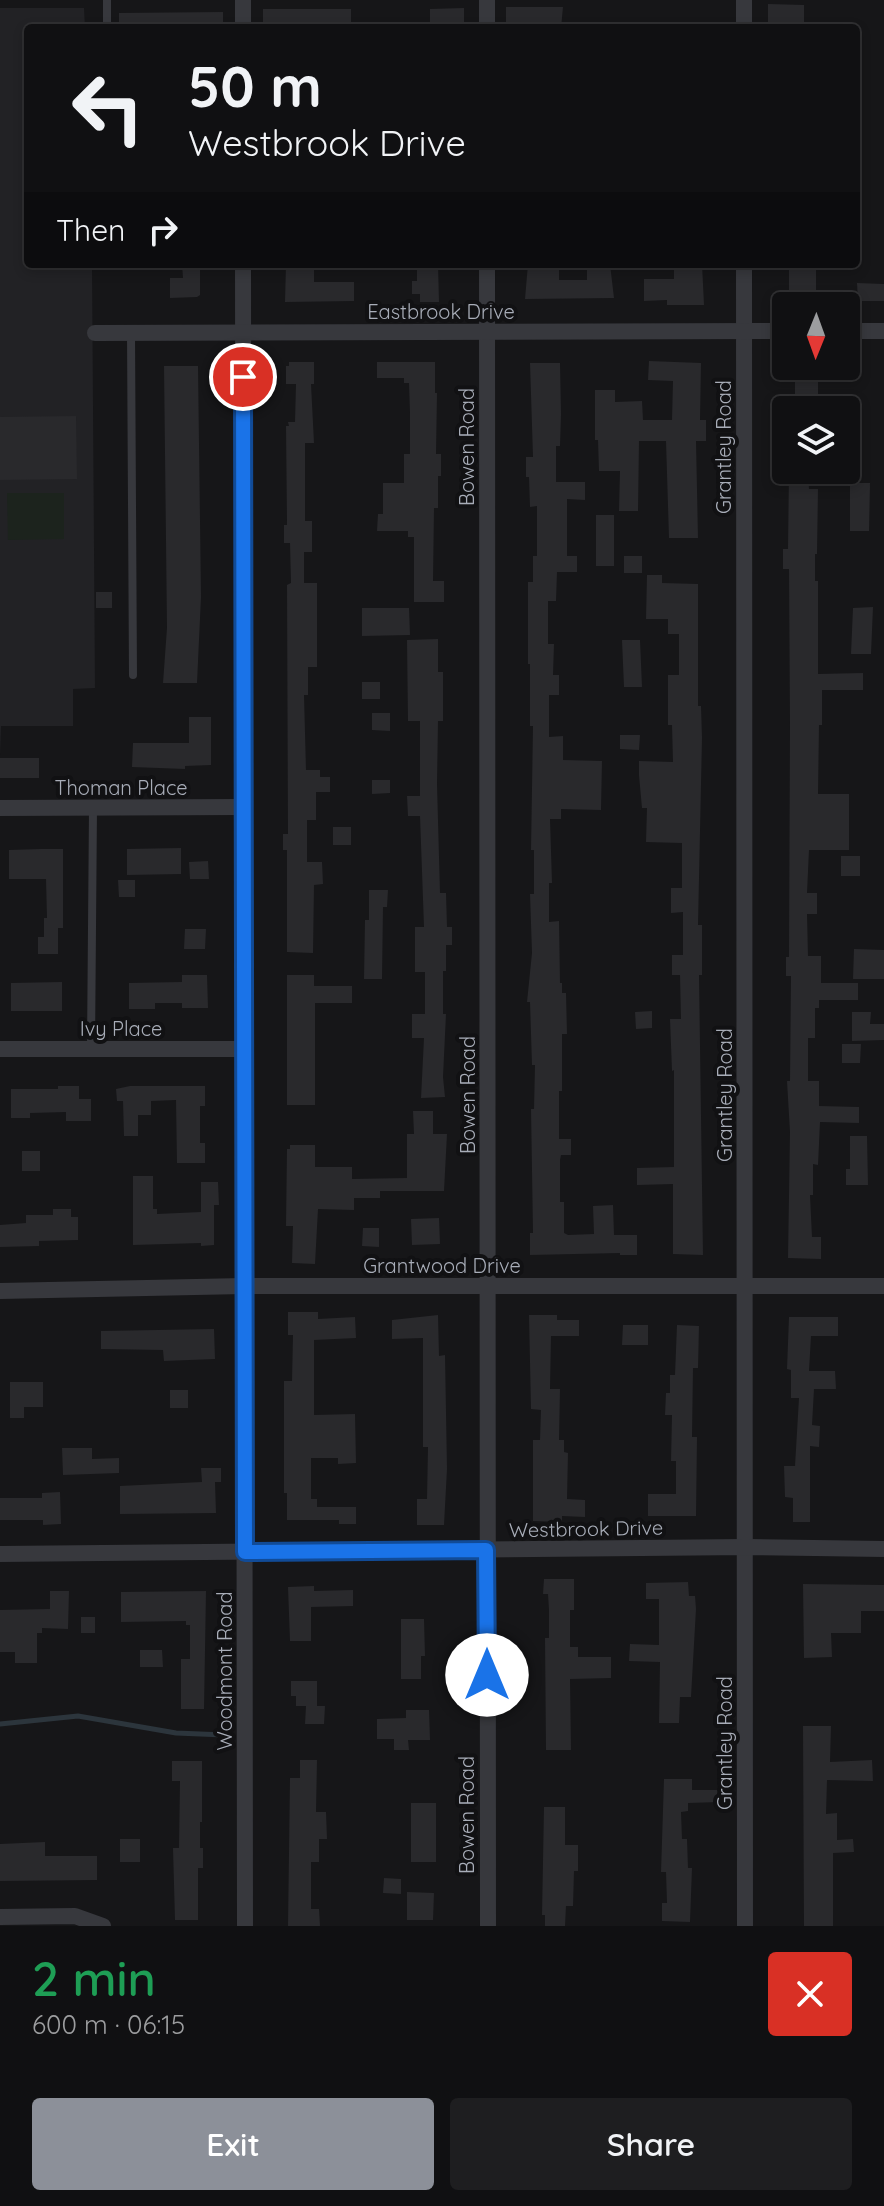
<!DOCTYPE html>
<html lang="en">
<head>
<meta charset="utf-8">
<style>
	:root { --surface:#101012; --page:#1e1e20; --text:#f1f3f6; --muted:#9c9d9f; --line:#303032; --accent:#8c9099 }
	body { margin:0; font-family:Quicksand,sans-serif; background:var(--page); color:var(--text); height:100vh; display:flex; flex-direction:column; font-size:30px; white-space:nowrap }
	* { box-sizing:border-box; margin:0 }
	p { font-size:26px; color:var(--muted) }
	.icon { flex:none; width:44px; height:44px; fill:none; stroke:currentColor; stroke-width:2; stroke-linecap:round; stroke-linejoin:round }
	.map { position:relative; height:1926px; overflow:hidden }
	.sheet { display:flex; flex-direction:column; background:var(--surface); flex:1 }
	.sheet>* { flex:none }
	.hud { position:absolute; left:24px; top:24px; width:836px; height:244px; border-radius:8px; box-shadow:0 4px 12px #0003,0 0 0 2px var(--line); background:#101012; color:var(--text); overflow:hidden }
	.needle { width:52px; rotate:181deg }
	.fabs { position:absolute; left:772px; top:292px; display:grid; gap:16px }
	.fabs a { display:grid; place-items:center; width:88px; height:88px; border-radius:8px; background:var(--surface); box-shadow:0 4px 12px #0003,0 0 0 2px var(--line); font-size:40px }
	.pin { position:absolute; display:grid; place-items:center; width:68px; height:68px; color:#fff; margin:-34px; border:4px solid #fff; border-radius:50%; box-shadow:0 2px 8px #0007 }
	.me { position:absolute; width:88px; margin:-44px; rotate:0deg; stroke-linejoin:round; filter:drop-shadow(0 0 6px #0008) }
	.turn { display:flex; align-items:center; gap:28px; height:168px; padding:0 32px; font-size:36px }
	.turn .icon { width:104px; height:104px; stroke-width:2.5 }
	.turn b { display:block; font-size:56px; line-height:68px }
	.then { display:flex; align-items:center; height:76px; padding:0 32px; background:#0003; gap:16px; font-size:30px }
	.round { display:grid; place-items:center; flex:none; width:84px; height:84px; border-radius:8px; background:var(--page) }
	.overview { display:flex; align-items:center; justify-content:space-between; height:136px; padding:0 32px }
	h1 { font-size:48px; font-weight:600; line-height:60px; color:#1e9e55 }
	.button { display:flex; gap:16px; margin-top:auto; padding:16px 32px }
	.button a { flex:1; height:92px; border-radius:8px; background:var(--accent); color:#fff; font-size:32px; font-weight:600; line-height:92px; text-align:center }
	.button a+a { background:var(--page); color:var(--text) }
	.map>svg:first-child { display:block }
</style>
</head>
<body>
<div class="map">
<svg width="884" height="1926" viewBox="0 0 884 1926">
	<rect width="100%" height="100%" fill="#161618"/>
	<polygon fill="#222225" points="0,8 84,8 85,28 28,28 28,264 92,264 95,688 73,689 73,726 1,726 0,755"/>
	<polygon fill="#1c231d" points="7,493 64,493 64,539 8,540"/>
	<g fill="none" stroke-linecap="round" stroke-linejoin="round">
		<polyline stroke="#2c353c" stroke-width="5" points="0,1724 78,1716 176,1733 225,1735"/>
	</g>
	<g fill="#29292c">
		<polygon points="768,4 804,5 804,28 768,28"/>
		<polygon points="506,7 563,7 561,28 506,28"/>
		<polygon points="464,8 464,28 430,28 430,9"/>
		<rect x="263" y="9" width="88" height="19"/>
		<polygon points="223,12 223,28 119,28 119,13"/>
		<polygon points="182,264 200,264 200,295 197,297 170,298 170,278 183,278"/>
		<polygon points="286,264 314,264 314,282 354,282 354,301 285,302"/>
		<polygon points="417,264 438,264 439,302 420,302 420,294 412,294 412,281 417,281"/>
		<polygon points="528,264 559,264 559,280 587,280 587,264 610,264 614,298 525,299"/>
		<polygon points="674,264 702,264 704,305 667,305 667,300 644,301 644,279 674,279"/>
		<polygon points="789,264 816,264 816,304 799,304 799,300 789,300"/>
		<polygon points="857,283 884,284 884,301 858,301"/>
		<polygon points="649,361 701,363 700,420 706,420 706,441 696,441 698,538 669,538 666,441 639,441 638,511 619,511 620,471 599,471 598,440 595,440 595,390 615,390 615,402 642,401 643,420 672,420 673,381 648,380"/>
		<polygon points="289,362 314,362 314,384 311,384 314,443 305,443 305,521 312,521 312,552 304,552 304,583 317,583 317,667 308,667 308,695 304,695 306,770 320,770 320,777 330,777 330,792 316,792 316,820 307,820 307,862 322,862 323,884 314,885 313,953 287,952 287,850 283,850 283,834 288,834 287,585 291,583 290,543 284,543 284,525 287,525 287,521 286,426 289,426 288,422 295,422 296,384 286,384 286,366 289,366"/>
		<polygon points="377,362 435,362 435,393 437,393 436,454 441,454 441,476 438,476 438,508 434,508 433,581 444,581 444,602 414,602 414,537 408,537 408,531 377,531 378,514 383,514 383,483 404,483 404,454 410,454 410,413 409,383 404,383 404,378 377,378"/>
		<polygon points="530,363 560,363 561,414 560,446 556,446 556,482 585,482 585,500 567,499 567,556 577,556 577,572 557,572 556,601 548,601 548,644 554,644 553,675 559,675 559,695 549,695 549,737 563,736 563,760 602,761 601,810 561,809 561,819 550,819 552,883 549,883 549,922 559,921 560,983 562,983 562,993 566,993 567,1034 562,1034 562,1091 559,1091 559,1139 571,1139 571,1155 561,1155 560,1160 560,1202 564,1202 564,1233 568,1235 594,1234 593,1206 613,1205 614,1235 637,1235 637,1255 620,1255 620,1253 530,1255 530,1233 533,1233 531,1109 534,1109 535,1065 532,1065 530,1002 527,1002 532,953 530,894 534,894 534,850 531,850 533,726 530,726 530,664 528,664 528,582 533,582 533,556 537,556 537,506 530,507 529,477 526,477 526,457 533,457"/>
		<polygon points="164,366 198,366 201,597 197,683 163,683 167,628"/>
		<polygon points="804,366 818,366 818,410 795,410 795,377 804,377"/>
		<polygon points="76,416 77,479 0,480 0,417"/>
		<polygon points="789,470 808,470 809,489 818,489 817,554 815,554 815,581 818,581 818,674 863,673 863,690 822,690 822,725 819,725 818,794 849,794 849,850 809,850 807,893 817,893 817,914 807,914 808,956 821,956 821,983 858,983 858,1000 819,1000 819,1008 815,1008 815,1038 808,1038 808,1081 819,1081 819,1106 859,1107 859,1123 820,1122 818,1165 813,1164 813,1195 810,1195 812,1237 821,1237 821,1259 788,1258 790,1132 787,1081 790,1081 791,976 786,976 786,957 789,957 790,725 789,569 783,569 783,549 788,549"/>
		<polygon points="850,483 870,483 869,531 850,531"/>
		<rect x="596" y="515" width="18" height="51"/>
		<rect x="624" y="556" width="18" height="17"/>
		<polygon points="647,575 662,575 662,583 698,584 698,706 701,706 702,738 698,925 702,925 702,975 699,975 703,1255 673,1254 673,1184 637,1185 637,1168 674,1167 674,1070 672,1071 670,1019 681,1019 680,975 672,975 672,955 683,955 683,912 671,913 671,888 682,888 682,843 646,842 647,808 642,808 639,775 639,761 673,762 672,725 668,725 668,675 679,675 679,634 668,634 668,619 646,619"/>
		<rect x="96" y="592" width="16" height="16"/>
		<polygon points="873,607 871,654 851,654 853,608"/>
		<polygon points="362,608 409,608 410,635 362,636"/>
		<polygon points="438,639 438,672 443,672 443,721 438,721 437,784 440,893 446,893 447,927 452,927 452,945 446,945 446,971 443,971 443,1014 446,1014 443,1077 445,1097 421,1098 424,1038 412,1038 412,1014 425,1014 425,972 415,972 415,927 424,927 420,816 408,816 407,796 420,796 420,721 408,721 407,640"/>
		<polygon points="622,640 640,640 642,687 624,687"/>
		<rect x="362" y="682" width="18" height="17"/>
		<polygon points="372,713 390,713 390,731 372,730"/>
		<polygon points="189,717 211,717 211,765 185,766 185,769 132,767 133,743 189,743"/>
		<polygon points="620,735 640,735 639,750 620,749"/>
		<rect x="0" y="758" width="39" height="20"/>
		<polygon points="372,780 390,780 390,793 372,794"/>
		<rect x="333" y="827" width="18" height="18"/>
		<polygon points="181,848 181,874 127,875 127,849"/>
		<polygon points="41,849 63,849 63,928 58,928 58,954 38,954 38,937 44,937 44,918 47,918 46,879 9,879 9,850"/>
		<rect x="841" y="856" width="19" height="20"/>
		<polygon points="208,861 209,879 190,879 189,862"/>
		<polygon points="118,880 135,880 135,897 119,897"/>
		<polygon points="369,890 388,890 387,907 383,907 382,979 364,979 365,920 369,920"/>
		<polygon points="185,929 206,929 205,949 184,949"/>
		<polygon points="854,949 884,950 884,979 853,979"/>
		<polygon points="182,975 207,975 208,1008 182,1008 182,1003 155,1003 155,1009 129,1009 129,983 182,982"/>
		<polygon points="287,975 314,975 314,986 352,986 352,1003 315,1003 315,1105 287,1105"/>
		<polygon points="62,982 62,1011 11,1011 11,983"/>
		<polygon points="652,1011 652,1028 636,1029 635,1012"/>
		<polygon points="852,1012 871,1012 870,1024 884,1024 884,1040 852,1041"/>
		<polygon points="842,1044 861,1044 860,1063 842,1063"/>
		<polygon points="58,1086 79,1086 79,1099 91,1099 91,1121 66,1121 66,1112 30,1113 30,1118 11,1118 11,1089 58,1089"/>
		<polygon points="130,1086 205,1086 205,1106 200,1106 200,1143 205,1143 205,1163 177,1163 176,1100 151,1101 151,1115 138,1115 138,1136 124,1136 123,1101 130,1101 117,1101 116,1089"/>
		<polygon points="413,1111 433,1111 433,1134 447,1134 444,1191 380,1191 380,1198 354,1198 354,1210 318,1209 315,1264 292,1263 293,1226 286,1226 287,1149 290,1149 290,1145 315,1145 315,1167 352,1167 352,1179 407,1178 407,1134 414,1134"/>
		<polygon points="850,1136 867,1136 868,1185 846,1185 846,1169 850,1169"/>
		<rect x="22" y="1151" width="18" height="20"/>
		<polygon points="133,1176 153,1176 153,1209 157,1209 157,1214 201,1212 201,1182 218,1182 219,1205 214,1205 214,1245 201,1246 201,1243 133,1245"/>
		<polygon points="53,1209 71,1209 71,1217 78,1217 78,1240 39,1241 39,1246 0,1247 0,1225 26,1223 26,1215 53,1215"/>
		<polygon points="439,1218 440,1244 412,1245 411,1219"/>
		<polygon points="363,1228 379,1228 379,1247 362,1246"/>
		<polygon points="288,1312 318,1312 318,1319 355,1317 356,1338 314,1340 314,1415 355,1414 356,1463 338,1464 338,1458 311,1458 311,1499 317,1499 317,1507 356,1507 356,1524 339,1524 339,1520 287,1520 287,1493 284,1493 284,1381 292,1381 293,1335 288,1335"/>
		<polygon points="438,1315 439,1356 445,1355 447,1469 444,1525 417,1525 417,1499 427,1499 428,1447 423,1447 423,1338 392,1339 392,1320"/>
		<polygon points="529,1315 557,1315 557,1320 579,1320 579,1336 551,1336 550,1389 560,1389 559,1440 564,1440 564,1452 568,1453 567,1499 585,1500 585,1517 562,1516 562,1522 533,1521 533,1440 540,1440 541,1410 531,1409"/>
		<polygon points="789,1317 838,1317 838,1336 811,1336 809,1371 835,1371 836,1389 814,1389 812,1425 820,1426 819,1447 810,1446 810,1522 793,1522 793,1498 785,1497 784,1466 795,1466 799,1398 791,1398 791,1370 787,1369"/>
		<polygon points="623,1325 648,1325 648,1345 622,1345"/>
		<polygon points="677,1325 699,1326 698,1368 693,1368 692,1437 697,1437 696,1516 648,1516 648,1494 676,1494 676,1461 671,1461 672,1415 665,1415 666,1393 670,1393 670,1375 675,1375"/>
		<polygon points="214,1329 215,1359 164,1361 163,1350 101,1349 101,1331"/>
		<polygon points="10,1382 43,1382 43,1407 24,1407 24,1418 10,1418"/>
		<rect x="170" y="1390" width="18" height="18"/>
		<polygon points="62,1448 92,1448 92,1459 119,1458 119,1473 63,1475"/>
		<polygon points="201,1468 221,1468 221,1482 215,1482 216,1513 120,1514 120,1486 202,1482"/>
		<polygon points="60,1492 61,1524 43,1525 43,1520 0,1520 0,1498 42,1498 42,1493"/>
		<polygon points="544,1579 574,1579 574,1610 570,1610 570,1647 578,1647 578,1657 611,1657 611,1678 570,1679 571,1750 546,1750 545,1638 549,1638 549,1610 548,1594 543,1594"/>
		<polygon points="688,1582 689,1596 695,1596 696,1609 691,1697 680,1697 679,1723 659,1723 660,1662 629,1661 630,1644 659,1645 659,1599 646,1599 646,1583"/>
		<polygon points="803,1584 884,1585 884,1611 861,1611 861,1633 831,1633 832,1657 804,1658"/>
		<polygon points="314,1586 314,1591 353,1590 353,1606 311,1607 311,1641 290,1641 288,1587"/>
		<polygon points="50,1591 69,1591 68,1629 42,1628 42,1633 37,1633 37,1663 15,1663 15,1652 0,1652 0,1610 50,1609"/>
		<polygon points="206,1591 204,1709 181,1709 181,1659 190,1659 190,1625 186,1625 186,1621 121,1622 121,1592"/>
		<rect x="81" y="1617" width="14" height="16"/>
		<polygon points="401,1619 424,1619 425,1656 421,1656 421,1679 401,1679"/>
		<polygon points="140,1650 162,1650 163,1667 140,1667"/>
		<polygon points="291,1681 317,1681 317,1706 325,1706 324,1724 305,1724 306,1706 296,1706 296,1696 291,1696"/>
		<polygon points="406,1710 429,1710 430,1740 408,1740 409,1750 394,1750 394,1739 377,1739 377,1719 406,1718"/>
		<polygon points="803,1726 831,1726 830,1762 872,1760 873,1781 827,1780 826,1814 837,1813 837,1840 853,1839 854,1852 833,1853 833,1926 804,1926"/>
		<polygon points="300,1760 317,1760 316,1812 326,1812 327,1839 319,1839 319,1862 311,1862 311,1909 319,1909 320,1926 288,1926 290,1778 300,1778"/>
		<polygon points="172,1761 202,1761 202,1822 200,1822 200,1848 203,1848 203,1868 198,1868 198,1920 175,1920 173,1848 179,1848 180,1781 172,1781"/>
		<polygon points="664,1779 692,1779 692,1790 720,1790 720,1802 688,1803 688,1811 681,1812 682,1839 687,1839 688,1868 692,1868 690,1922 662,1921 662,1903 667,1903 666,1872 661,1872"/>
		<rect x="411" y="1803" width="25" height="59"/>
		<polygon points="544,1807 565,1807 565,1845 578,1845 578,1871 574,1871 573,1906 566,1906 565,1926 545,1926 545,1915 542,1915"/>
		<rect x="120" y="1839" width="20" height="23"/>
		<polygon points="45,1842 45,1856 97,1856 97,1880 0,1881 0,1844"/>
		<polygon points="384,1878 401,1879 401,1894 383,1893"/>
		<polygon points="407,1892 434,1893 433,1920 407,1920"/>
	</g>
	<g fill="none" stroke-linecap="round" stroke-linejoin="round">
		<g stroke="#37383d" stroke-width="8">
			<polyline points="107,0 107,28"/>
			<polyline points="131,334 133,675"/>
			<polyline points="91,1048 93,808"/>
		</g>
		<g stroke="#37383d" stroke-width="16">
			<polyline points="243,0 243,28"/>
			<polyline points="744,0 744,28"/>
			<polyline points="487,28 487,0"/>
			<polyline points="243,264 245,1926"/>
			<polyline points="487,264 488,1926"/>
			<polyline points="744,264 745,1926"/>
			<polyline points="846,331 884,331"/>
			<polyline points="95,333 786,331"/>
			<polyline points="0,808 243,807"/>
			<polyline points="0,1049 242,1049"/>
			<polyline points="0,1291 244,1286 884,1286"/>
			<polyline points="0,1554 747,1547 884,1549"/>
			<polyline points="0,1917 75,1916 103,1926"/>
		</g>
	</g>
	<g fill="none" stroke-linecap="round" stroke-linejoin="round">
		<g stroke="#114b97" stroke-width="20">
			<polyline id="route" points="243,377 245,1552 486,1550 487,1675"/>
		</g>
		<use href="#route" stroke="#1a73e8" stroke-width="14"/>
	</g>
	<g text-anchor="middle" stroke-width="8" stroke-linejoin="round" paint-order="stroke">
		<g font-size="20" fill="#a8adb8" stroke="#111113">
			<text x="441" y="319">Eastbrook Drive</text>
			<text transform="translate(467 447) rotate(-90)" y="7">Bowen Road</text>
			<text transform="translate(724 447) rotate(-90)" y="7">Grantley Road</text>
			<text x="121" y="795">Thoman Place</text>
			<text x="121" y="1036">Ivy Place</text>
			<text transform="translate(468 1095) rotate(-90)" y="7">Bowen Road</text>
			<text transform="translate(725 1095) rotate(-90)" y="7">Grantley Road</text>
			<text x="442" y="1273">Grantwood Drive</text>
			<text transform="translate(586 1529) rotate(-1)" y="7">Westbrook Drive</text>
			<text transform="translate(225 1671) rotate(-90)" y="7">Woodmont Road</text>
			<text transform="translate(725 1743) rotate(-90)" y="7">Grantley Road</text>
			<text transform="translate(467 1815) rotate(-90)" y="7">Bowen Road</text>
		</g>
	</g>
</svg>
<div class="fabs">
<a><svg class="needle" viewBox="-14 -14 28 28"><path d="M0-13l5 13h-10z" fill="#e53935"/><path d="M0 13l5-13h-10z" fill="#9c9d9f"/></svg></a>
<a><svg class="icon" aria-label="layers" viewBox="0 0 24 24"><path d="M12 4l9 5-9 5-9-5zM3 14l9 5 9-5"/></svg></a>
</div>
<div class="pin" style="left:243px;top:377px;background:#d93025"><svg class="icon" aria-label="arrive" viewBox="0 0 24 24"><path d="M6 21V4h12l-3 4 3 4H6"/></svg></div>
<svg class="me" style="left:487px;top:1675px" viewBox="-20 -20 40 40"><circle r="19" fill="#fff"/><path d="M0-13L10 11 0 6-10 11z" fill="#1a73e8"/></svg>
<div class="hud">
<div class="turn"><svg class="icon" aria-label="left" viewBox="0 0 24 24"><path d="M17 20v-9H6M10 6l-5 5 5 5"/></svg><div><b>50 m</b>Westbrook Drive</div></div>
<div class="then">Then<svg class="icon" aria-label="right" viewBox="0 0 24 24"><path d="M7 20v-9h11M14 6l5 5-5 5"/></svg></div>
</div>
</div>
<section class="sheet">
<div class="overview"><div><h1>2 min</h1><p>600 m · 06:15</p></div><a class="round" style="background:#d93025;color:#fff"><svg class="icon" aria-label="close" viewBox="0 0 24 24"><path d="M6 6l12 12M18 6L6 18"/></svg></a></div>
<div class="button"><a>Exit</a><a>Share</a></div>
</section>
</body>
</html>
